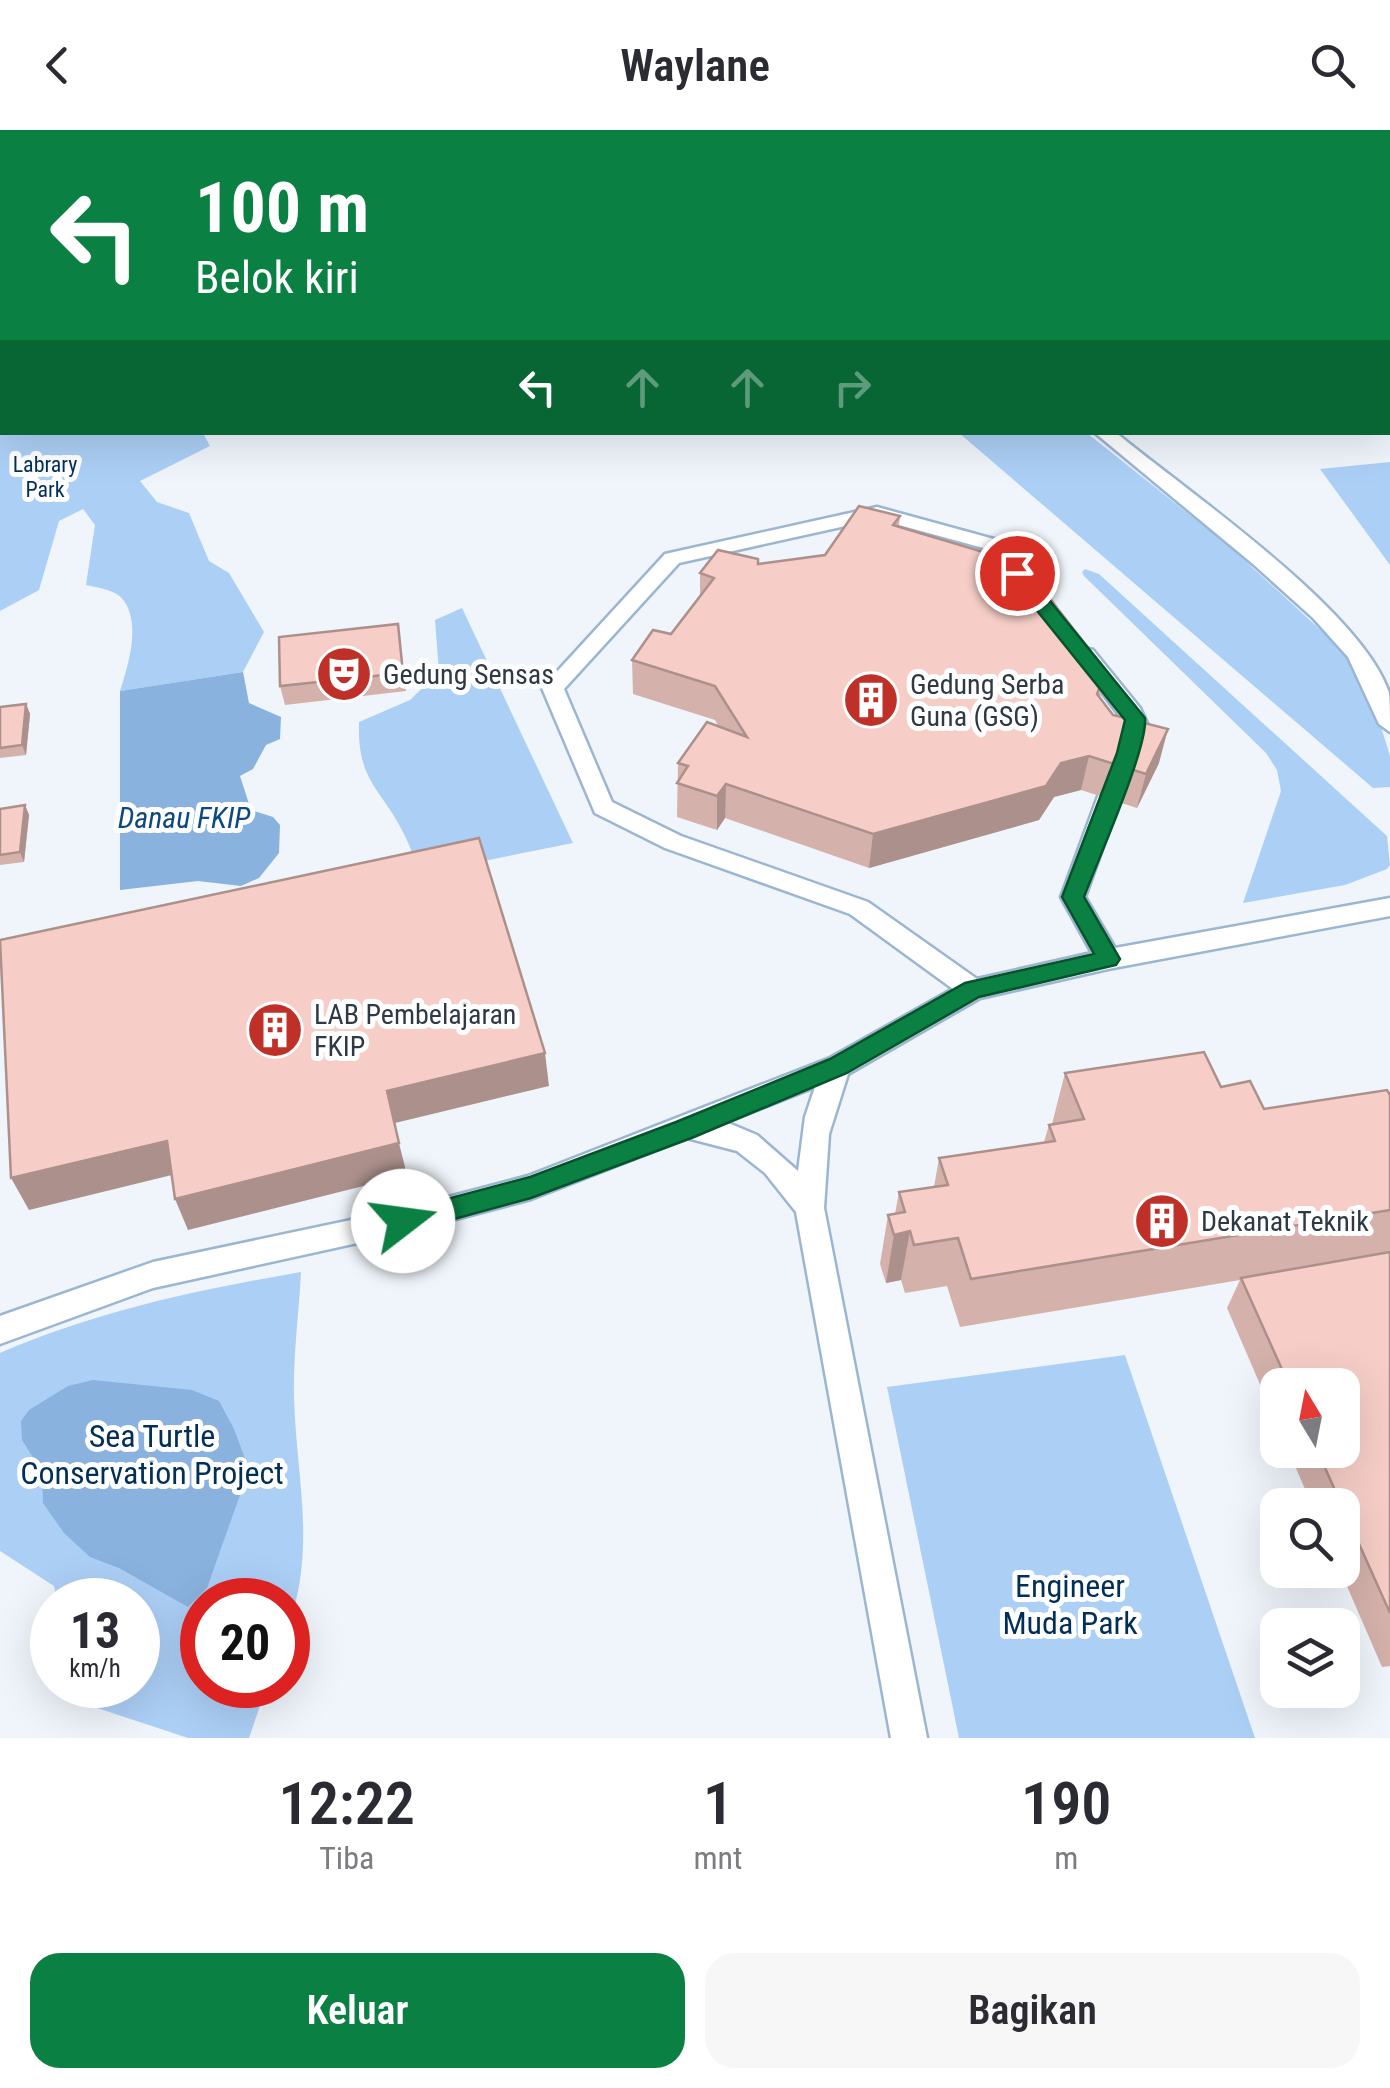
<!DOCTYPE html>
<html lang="id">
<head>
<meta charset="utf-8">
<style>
	:root { --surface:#fff; --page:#f7f7f7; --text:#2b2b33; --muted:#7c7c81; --accent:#0b8043 }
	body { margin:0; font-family:"Roboto Condensed",sans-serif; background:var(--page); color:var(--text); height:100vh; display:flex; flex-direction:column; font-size:38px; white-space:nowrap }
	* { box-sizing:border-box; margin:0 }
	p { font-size:32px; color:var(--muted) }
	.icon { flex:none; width:55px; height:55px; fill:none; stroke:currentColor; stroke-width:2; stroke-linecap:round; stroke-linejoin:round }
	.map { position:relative; height:1608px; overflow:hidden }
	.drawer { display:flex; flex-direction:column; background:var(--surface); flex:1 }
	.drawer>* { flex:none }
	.hud { position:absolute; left:0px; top:0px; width:1390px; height:305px; box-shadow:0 10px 40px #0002; background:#0b8043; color:#fff; overflow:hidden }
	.needle { width:65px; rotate:350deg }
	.controls { position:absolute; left:1260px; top:1238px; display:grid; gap:20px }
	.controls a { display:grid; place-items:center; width:100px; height:100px; border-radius:20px; background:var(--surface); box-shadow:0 10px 40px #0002; font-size:50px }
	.speed { position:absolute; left:30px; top:1448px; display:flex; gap:20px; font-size:50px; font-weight:700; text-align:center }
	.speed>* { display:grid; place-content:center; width:130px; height:130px; border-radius:50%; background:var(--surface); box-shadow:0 10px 40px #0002; line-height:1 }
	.speed small { font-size:25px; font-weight:400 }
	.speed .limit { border:15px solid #d22; background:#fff; color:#111 }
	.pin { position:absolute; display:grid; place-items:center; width:85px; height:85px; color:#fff; margin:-42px; border:5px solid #fff; border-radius:50%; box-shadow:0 2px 10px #0007 }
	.me { position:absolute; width:110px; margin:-55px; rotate:75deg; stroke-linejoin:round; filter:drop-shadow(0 0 8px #0008) }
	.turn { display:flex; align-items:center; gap:35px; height:210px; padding:0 30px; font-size:45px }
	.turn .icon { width:130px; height:130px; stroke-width:2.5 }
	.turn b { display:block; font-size:70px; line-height:85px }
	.lanes { display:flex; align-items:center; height:95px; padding:0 30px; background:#0003; justify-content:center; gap:50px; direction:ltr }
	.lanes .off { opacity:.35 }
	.eta { display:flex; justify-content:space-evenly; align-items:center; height:170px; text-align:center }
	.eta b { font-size:60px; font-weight:600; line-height:70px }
	.primary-button { display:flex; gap:20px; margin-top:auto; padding:20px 30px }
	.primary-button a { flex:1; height:115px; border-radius:30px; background:var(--accent); color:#fff; font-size:40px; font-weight:600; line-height:115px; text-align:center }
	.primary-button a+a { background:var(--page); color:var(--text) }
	header { display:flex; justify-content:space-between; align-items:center; height:130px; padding:0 30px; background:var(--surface); font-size:45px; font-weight:600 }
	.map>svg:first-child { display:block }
</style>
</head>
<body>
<header><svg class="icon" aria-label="back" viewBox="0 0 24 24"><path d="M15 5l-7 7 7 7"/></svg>Waylane<svg class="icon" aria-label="search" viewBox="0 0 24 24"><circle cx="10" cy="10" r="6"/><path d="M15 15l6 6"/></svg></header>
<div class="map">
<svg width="1390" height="1608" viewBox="0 0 1390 1608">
	<rect width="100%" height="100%" fill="#eff5fb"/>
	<g fill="#accff6">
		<path d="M0,44L2,302L203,303L210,316L140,351L157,372L189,383L209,431L229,443L264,502L243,542L120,561C128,536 141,495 124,471C117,460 99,458 86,455L95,395L83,379L59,391L39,460L0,481Z"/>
		<polygon points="959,303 1087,303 1229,416 1338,516 1357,543 1374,574 1390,626 1390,657 1373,658"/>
		<polygon points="1390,332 1390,435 1320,339"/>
		<polygon points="1085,439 1099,444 1387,706 1390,735 1387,739 1345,755 1243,773 1281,661 1277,640 1266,623 1084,446 1082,442"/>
		<path d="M462,478L573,713L419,744C415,731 411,718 405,706C382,658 357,653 359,592L410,570L439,542L435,490Z"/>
		<path d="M301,1142C299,1183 293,1225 294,1266C296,1349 317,1416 288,1498V1470H202V1555H267L249,1608H188L76,1571L73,1555H138V1470H57L54,1456L0,1421V1223C97,1181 197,1160 301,1142Z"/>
		<polygon points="1125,1225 1255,1608 959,1608 887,1257"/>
	</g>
	<g fill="#89b2de">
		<polygon points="243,542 249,573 281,587 280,609 266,615 253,639 240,646 251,680 273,687 280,695 279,723 259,748 241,756 198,751 120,760 120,561"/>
		<polygon points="93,1250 192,1260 219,1271 234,1299 247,1334 241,1362 207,1458 188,1477 119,1438 90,1427 64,1403 43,1373 42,1342 22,1310 21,1291 29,1280 68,1256"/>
	</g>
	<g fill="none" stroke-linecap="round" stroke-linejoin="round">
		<g stroke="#9cb6d2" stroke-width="5">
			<g id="service">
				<polygon points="814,0 828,0 829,2 815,2"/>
				<polygon points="0,39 2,40 2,50 0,49"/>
				<polygon points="1388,153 1390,153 1390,164 1388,163"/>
				<path d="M1094,302H1115C1185,360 1362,480 1389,563C1390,574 1390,589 1390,602L1379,594L1348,527L1313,488L1253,434Z"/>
				<path d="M877,377L1001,411L1034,452L1031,456H1017L987,419L877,389L679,433L564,559L612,672L681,706L868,772L977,849L1092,823L1061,767L1125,593L1074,525L1085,518L1093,520L1140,578L1147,593L1085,767L1115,818L1390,768V786L1108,839L980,868L848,944L829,1004L824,1078L927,1608H891L796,1082L765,1043L737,1021L687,1008L531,1069L403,1103L153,1158L0,1214V1186L153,1132L403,1079L528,1046L830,928L953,859L850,784L665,718L595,683L542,558L665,424ZM815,957L805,987L798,1041L757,1005L726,992Z"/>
			</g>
		</g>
		<use href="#service" fill="#fff" fill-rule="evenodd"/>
	</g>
	<g fill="#d4b1ab">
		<polygon points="900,386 899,396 1106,541 1100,568 1113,585 1159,633 1137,678 1081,660 1054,667 1039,690 869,738 725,688 717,700 677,687 678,633 719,597 715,590 633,564 632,530 671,504 700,467 700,443 825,425"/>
		<polygon points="398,494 406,561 285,575 280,556"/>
		<polygon points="26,574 30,584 26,625 0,628 0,577"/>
		<polygon points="25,675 29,685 24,732 0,735 0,679"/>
		<polygon points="1065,943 1221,957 1264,979 1390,965 1390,1536 1382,1537 1340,1440 1342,1440 1342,1375 1312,1375 1288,1320 1342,1320 1342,1255 1278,1255 1278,1296 1227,1178 1240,1150 960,1197 947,1156 905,1163 901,1150 886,1153 880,1134 888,1085 895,1084 899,1062 934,1057 939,1028 1044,1012 1049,995 1052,994"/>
	</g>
	<g fill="#ac908b">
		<polygon points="26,574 30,584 26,625 22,615"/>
		<polygon points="1168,599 1159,633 1137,678 1146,644"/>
		<polygon points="1089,626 1081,660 1054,667 1039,690 869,738 873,704 1061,633"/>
		<polygon points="726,654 725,688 717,700 717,666"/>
		<polygon points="25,675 29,685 24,732 20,722"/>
		<polygon points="545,923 549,956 395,993 387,961"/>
		<polygon points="167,1011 180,1043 29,1080 11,1048"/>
		<polygon points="399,1013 407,1045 188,1100 175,1069"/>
		<polygon points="910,1101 901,1150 886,1153 894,1105"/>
	</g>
	<g fill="#f6cec7" stroke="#ac908b" stroke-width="2.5">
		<polygon points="1108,0 1135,0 1141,2 1100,2"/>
		<polygon points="1192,0 1218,0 1224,2 1184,2"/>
		<polygon points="859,376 900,386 893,395 1023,434 1106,541 1097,564 1113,585 1168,599 1146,644 1089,626 1061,633 1046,656 873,704 726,654 717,666 677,653 688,636 678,633 707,592 747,607 715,556 632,530 653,500 671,504 714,448 700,443 718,420 758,429 758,434 825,425"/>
		<polygon points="398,494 403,543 280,556 279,507"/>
		<polygon points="26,574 22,615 0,618 0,577"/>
		<polygon points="25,675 20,722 0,725 0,679"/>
		<polygon points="479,708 545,923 387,961 399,1013 175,1069 167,1011 11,1048 0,810"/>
		<polygon points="1204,922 1221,957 1250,951 1264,979 1387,960 1390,965 1390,1080 971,1149 958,1108 914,1115 910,1101 894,1105 888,1085 905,1082 899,1062 948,1055 939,1028 1055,1011 1049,995 1084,989 1065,943"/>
		<polygon points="1390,1122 1390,1483 1317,1320 1342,1320 1342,1255 1289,1255 1241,1148"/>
	</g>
	<path fill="#0b8043" stroke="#07532c" stroke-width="2.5" d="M1017,437L1024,439L1145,588C1148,618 1097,732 1084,767L1120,829L1116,835L979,867L847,943L694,1007L531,1068L403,1103L394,1099L390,1091L394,1083L530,1047L676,992L830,929L965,853L1094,824L1062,767L1117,623L1125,590L1010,447V439Z"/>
	<defs>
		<g id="theatre-disc" transform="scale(2.875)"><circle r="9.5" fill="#bf3128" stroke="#fff"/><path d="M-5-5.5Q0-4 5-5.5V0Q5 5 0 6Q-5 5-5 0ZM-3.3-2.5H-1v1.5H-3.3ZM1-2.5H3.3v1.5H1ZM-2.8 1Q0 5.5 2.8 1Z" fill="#fff"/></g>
		<g id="building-disc" transform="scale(2.875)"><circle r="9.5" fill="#bf3128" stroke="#fff"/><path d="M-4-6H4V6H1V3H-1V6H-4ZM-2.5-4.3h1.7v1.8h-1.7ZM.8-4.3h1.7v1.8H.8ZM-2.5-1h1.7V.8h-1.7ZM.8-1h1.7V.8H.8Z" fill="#fff"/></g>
	</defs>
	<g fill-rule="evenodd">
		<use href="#theatre-disc" x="344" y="544"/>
		<use href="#building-disc" x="871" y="570"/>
		<use href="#building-disc" x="275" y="900"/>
		<use href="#building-disc" x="1162" y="1091"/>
	</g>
	<g text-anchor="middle" stroke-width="10" stroke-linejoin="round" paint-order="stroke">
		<g font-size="22" fill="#022f58" stroke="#fff">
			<text x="45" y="342">Labrary<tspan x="45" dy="25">Park</tspan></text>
		</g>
		<g font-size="28" fill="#2e3944" stroke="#fff" text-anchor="start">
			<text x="383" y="554">Gedung Sensas</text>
			<text x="910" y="564">Gedung Serba<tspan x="910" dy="32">Guna (GSG)</tspan></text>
			<text x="314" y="894">LAB Pembelajaran<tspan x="314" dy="32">FKIP</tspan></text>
			<text x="1201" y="1101">Dekanat Teknik</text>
		</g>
		<g font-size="30" font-style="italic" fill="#0d497f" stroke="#fff">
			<text x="184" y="698">Danau FKIP</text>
		</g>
		<g font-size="32" fill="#022f58" stroke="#fff">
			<text x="152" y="1317">Sea Turtle<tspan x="152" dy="37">Conservation Project</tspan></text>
			<text x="1070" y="1467">Engineer<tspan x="1070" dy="37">Muda Park</tspan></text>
		</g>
	</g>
</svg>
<div class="controls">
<a><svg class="needle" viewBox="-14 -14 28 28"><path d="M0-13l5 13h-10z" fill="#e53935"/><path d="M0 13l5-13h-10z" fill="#7c7c81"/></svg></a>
<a><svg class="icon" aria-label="search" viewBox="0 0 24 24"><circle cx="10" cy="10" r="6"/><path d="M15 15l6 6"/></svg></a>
<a><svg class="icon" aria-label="layers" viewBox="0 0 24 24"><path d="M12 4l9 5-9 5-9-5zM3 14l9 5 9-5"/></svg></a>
</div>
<div class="speed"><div>13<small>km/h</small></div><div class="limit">20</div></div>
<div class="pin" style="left:1017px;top:443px;background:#d93025"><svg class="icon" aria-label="arrive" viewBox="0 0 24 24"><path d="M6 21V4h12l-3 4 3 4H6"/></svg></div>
<svg class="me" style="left:403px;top:1091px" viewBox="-20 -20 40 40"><circle r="19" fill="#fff"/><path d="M0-13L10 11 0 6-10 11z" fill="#0b8043"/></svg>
<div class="hud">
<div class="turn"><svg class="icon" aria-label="left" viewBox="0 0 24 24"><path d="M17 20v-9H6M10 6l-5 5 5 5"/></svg><div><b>100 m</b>Belok kiri</div></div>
<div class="lanes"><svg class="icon" aria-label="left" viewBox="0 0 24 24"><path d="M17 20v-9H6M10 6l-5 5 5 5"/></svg><svg class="icon off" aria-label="ahead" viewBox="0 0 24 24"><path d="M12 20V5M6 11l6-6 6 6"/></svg><svg class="icon off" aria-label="ahead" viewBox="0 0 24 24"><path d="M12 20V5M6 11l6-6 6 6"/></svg><svg class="icon off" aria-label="right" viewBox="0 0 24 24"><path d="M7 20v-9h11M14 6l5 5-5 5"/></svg></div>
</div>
</div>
<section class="drawer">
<div class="eta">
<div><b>12:22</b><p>Tiba</p></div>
<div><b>1</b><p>mnt</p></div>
<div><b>190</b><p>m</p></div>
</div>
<div class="primary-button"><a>Keluar</a><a>Bagikan</a></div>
</section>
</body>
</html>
